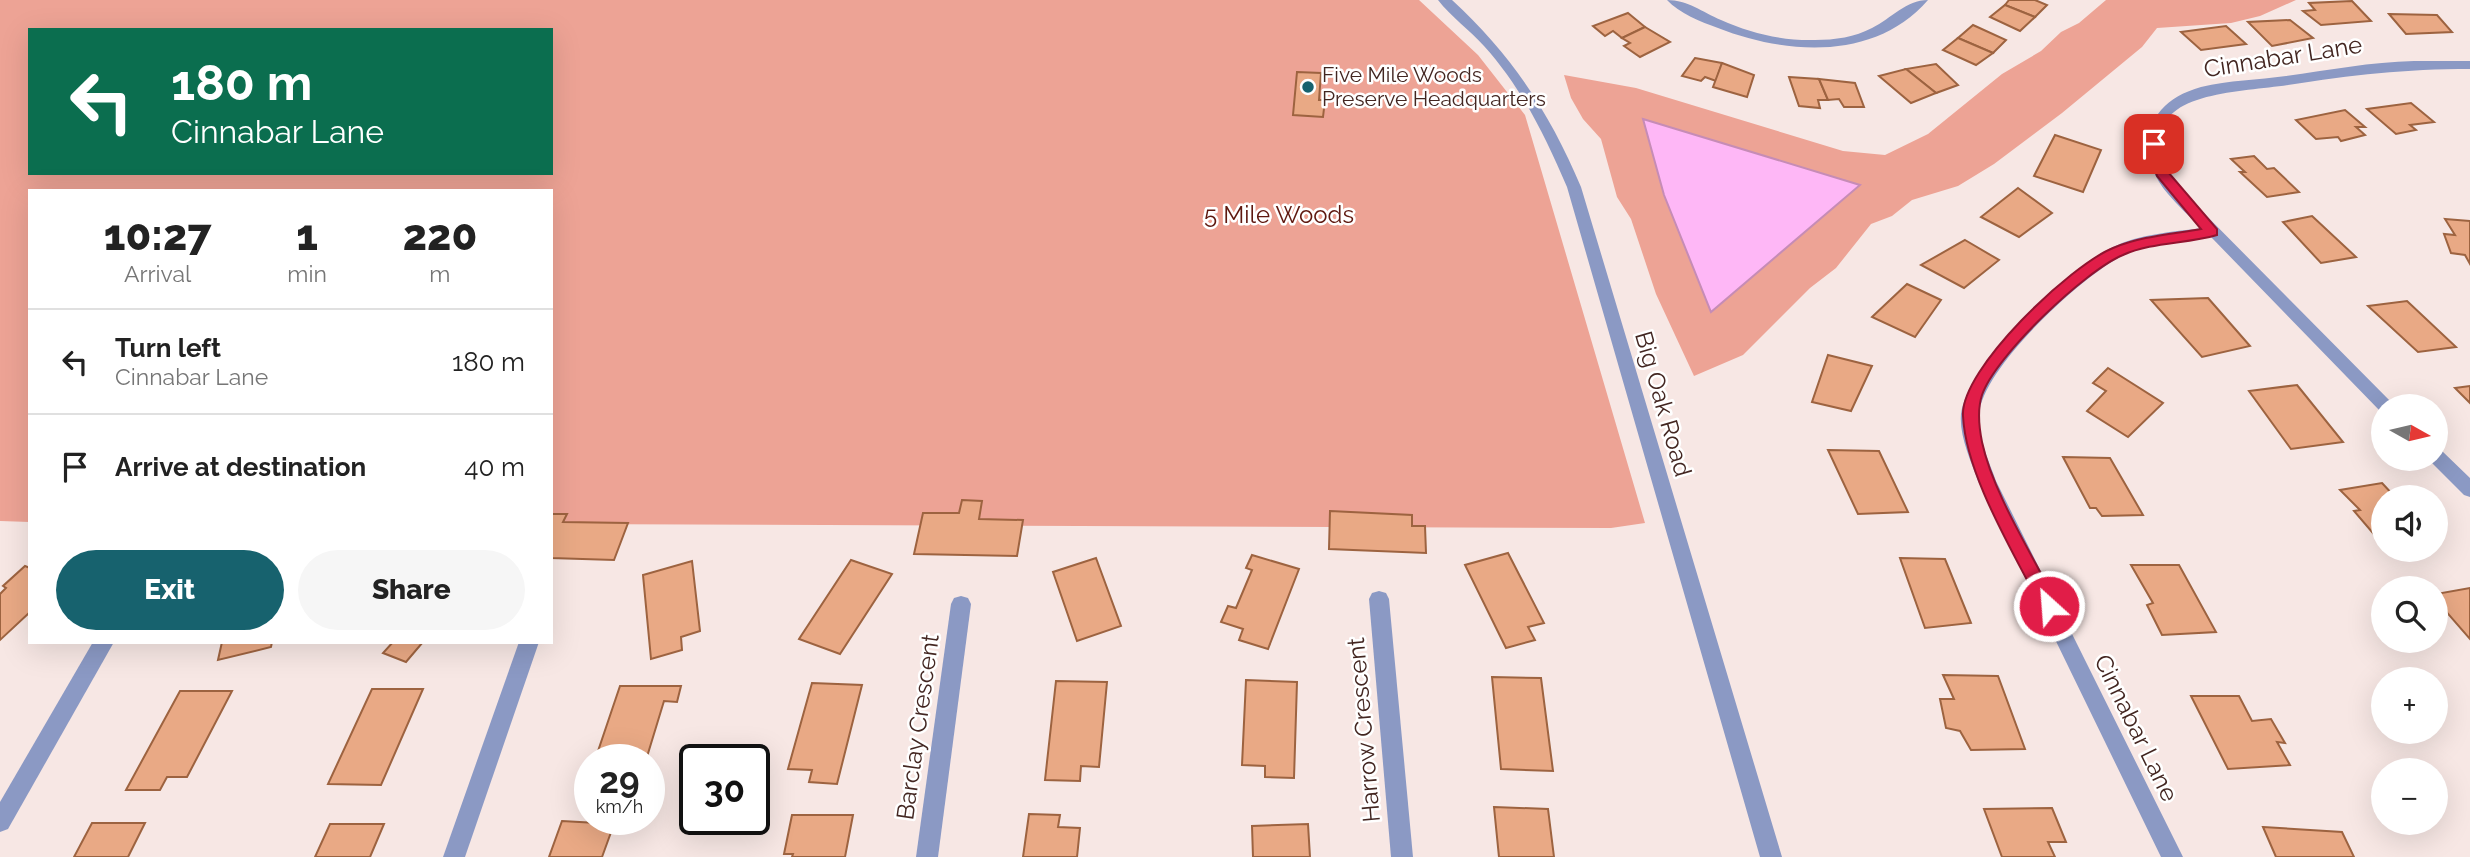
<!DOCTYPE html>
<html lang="en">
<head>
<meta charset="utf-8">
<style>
	:root { --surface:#fff; --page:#f6f6f6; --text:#222; --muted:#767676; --line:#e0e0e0; --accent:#17626e }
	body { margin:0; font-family:Raleway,sans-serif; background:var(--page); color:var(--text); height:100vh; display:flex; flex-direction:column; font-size:26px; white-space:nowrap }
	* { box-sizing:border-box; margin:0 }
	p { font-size:23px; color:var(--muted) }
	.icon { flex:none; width:38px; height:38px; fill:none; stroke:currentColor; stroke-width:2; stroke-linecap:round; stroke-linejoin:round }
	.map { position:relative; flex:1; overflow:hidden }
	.details { position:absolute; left:28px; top:189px; width:525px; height:455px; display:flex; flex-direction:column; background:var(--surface); border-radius:0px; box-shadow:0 7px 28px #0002 }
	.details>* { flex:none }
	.guide { position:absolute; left:28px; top:28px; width:525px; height:147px; border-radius:0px; box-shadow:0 7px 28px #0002; background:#0b6e4f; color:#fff; overflow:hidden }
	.needle { width:46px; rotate:98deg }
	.fabs { position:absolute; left:2371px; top:394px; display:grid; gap:14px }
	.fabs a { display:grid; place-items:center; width:77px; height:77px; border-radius:50%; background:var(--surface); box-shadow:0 7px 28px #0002; font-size:35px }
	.speed { position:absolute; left:574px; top:744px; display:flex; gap:14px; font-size:35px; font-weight:700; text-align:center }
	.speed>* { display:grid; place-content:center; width:91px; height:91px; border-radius:50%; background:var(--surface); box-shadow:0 7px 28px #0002; line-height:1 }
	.speed small { font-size:18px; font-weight:400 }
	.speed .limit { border:4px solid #111; border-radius:10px; background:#fff; color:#111 }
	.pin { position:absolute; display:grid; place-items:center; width:60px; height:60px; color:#fff; margin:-30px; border-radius:14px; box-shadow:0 4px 10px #0006 }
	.me { position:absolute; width:77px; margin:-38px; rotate:334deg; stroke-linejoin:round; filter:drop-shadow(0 0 5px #0008) }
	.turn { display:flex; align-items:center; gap:24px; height:147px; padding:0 28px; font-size:32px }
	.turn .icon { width:91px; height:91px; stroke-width:2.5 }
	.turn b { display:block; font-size:49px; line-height:60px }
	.eta { display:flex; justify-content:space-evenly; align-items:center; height:119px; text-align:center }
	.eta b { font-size:42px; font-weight:800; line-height:49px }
	.cta { display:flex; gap:14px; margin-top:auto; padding:14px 28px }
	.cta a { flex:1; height:80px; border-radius:42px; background:var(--accent); color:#fff; font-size:28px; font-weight:800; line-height:80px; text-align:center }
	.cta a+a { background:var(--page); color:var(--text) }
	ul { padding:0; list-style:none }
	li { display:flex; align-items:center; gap:21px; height:105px; padding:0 28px; border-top:2px solid var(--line) }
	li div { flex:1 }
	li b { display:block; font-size:26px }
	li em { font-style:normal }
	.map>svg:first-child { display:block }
</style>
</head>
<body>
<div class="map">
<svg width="2470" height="857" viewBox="0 0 2470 857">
	<rect width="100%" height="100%" fill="#f7e7e4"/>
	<g fill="#eda395" fill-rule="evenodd">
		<path d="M0,0H1419L1478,55L1525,115L1645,523L1611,528L551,524V191H30V522L0,521ZM30,30H551V173H30Z"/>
		<polygon points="2106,0 2296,0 2260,16 2231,23 2157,28 2142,47 2062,113 1994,164 1958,186 1912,200 1892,216 1871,224 1836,268 1810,288 1743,355 1694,376 1656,294 1631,219 1617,197 1601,139 1583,119 1571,98 1564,75 1636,88 1843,151 1885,155 1928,134 2002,74 2041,51 2061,32 2079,23"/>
	</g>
	<polygon fill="#feb7f6" stroke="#c68cb6" stroke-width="2" points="1643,119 1860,185 1711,312 1664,195"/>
	<g fill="#e9a985" stroke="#9d6340" stroke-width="2">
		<polygon points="2009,0 2035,0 2047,5 2035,17 2005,5"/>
		<polygon points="2352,1 2371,21 2321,25 2303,11 2315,10 2309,3"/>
		<polygon points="2005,5 2035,17 2020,31 1990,17"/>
		<polygon points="1628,13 1645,27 1622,38 1613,31 1605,36 1593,26"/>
		<polygon points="2389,14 2437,15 2452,32 2406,34"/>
		<polygon points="2290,20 2313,38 2272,46 2248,22"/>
		<polygon points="1973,25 2006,40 1993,53 1958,38"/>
		<polygon points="2226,26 2246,44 2201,50 2181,32"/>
		<polygon points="1645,27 1670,42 1640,57 1624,46 1630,43 1622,38"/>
		<polygon points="1958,38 1993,53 1976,65 1943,50"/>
		<polygon points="1695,58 1722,63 1716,81 1705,77 1701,81 1682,76"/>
		<polygon points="1722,63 1754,75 1747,97 1713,87"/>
		<polygon points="1936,64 1958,85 1936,93 1906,69"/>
		<polygon points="1906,69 1936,93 1911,103 1879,76"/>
		<polygon points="1297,72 1321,73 1319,100 1325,100 1323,117 1293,115"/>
		<polygon points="1789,77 1819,79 1828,100 1818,100 1820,108 1799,106"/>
		<polygon points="1819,79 1855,83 1864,107 1844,107 1839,99 1828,100"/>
		<polygon points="2411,103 2434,122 2410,125 2416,130 2396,134 2367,109"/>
		<polygon points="2345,110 2365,127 2356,127 2365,135 2341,141 2338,137 2316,139 2296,120"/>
		<polygon points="2055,135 2101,150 2083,192 2034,176"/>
		<polygon points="2254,156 2267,169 2274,168 2299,192 2267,197 2240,172 2245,172 2231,159"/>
		<polygon points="2018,188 2052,213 2019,237 1981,217"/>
		<polygon points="2312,216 2356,257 2321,263 2283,222"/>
		<polygon points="2445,219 2470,221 2470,264 2465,255 2451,253 2444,234 2455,235"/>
		<polygon points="1965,240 1999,260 1964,288 1921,265"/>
		<polygon points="1907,284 1941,300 1915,337 1872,317"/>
		<polygon points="2208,298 2250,346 2202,357 2151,300"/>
		<polygon points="2407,301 2456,347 2418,352 2368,306"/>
		<polygon points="1828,355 1872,366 1851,411 1812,402"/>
		<polygon points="2108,368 2163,403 2128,437 2087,411 2106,391 2093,383"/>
		<polygon points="2297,385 2343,442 2291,449 2249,391"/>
		<polygon points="2470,386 2470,403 2455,388"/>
		<polygon points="1828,450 1879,451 1908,512 1858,514"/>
		<polygon points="2063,457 2110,458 2143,515 2102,516 2096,508 2090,508"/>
		<polygon points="2382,483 2395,497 2384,497 2384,546 2354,511 2360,510 2340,490"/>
		<polygon points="962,500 982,501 979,519 1023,520 1017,556 914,554 923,513 959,513"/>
		<polygon points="1330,511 1412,515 1412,526 1425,526 1426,553 1329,549"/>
		<polygon points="551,514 567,514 563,522 628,523 614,560 551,558"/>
		<polygon points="1508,553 1544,623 1528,627 1535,640 1506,648 1465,565"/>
		<polygon points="1252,555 1299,569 1268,649 1239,640 1243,629 1221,622 1228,606 1236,608 1252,570 1246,568"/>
		<polygon points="1096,558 1121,626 1077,641 1053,572"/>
		<polygon points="1900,558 1945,559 1971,623 1925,628"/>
		<polygon points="851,560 892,574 840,654 799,639"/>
		<polygon points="692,561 700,631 681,637 682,650 651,659 643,575"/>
		<polygon points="2131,565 2179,565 2216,632 2162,635 2147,605 2153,603"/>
		<polygon points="25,566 30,568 30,612 0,640 0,594 6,588 3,586"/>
		<polygon points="2470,588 2470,639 2436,600 2436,594"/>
		<polygon points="222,642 272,642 271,647 218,660"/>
		<polygon points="393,642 423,642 406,662 383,653"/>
		<polygon points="1943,675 1998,676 2025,749 1971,750 1960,731 1946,728 1940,699 1954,699"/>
		<polygon points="1492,677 1541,678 1553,771 1501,769"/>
		<polygon points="1246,680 1297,682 1294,778 1265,777 1265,766 1242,765"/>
		<polygon points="1056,681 1107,682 1099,767 1081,766 1080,781 1045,780"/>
		<polygon points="812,683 862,685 837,784 809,782 812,770 788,769"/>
		<polygon points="620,686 681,686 677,702 664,701 646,760 595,760"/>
		<polygon points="372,689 423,689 381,785 328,784"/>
		<polygon points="180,691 232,691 187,777 167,777 160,790 126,790"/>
		<polygon points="2191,696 2239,696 2252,721 2271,719 2285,743 2277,742 2290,765 2228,769"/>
		<polygon points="1494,807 1548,809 1554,857 1499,857"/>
		<polygon points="2052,808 2066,842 2048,842 2055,857 2002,857 1984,809"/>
		<polygon points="1029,814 1060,815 1058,827 1080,828 1077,857 1023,857"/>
		<polygon points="792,815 853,815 845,857 792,857 793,854 784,854"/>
		<polygon points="562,821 614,824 602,857 549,857"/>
		<polygon points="92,823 145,823 128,857 74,857"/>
		<polygon points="330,824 384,824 370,857 315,857"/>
		<polygon points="1308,824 1310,857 1253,857 1252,826"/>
		<polygon points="2263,827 2342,832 2354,857 2276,857"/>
	</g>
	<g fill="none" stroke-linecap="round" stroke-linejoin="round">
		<g fill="#8b99c4" fill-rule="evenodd">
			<path d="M1667,0C1688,0 1702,12 1721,20C1750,33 1783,41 1815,40C1835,40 1855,37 1872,28C1892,18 1906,0 1928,0C1875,61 1787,55 1718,28C1701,22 1679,13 1667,0Z"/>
			<path d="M2414,61H2470V69C2405,69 2352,75 2288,85C2229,94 2119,91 2177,186L2395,406H2384V412L2380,411L2211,237C2182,242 2149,242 2122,256C2081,277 1983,367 1979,414C1977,436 1989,461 1996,481L2183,857H2161L1978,481C1971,461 1959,436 1961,414C1968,363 2068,268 2113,247C2140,234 2172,232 2202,228C2190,217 2178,206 2168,194C2131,150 2146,102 2201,87C2229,80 2258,80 2286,76C2329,70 2371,62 2414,61Z"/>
			<polygon points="2436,449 2442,451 2470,478 2470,497 2464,495 2430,461 2428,458 2436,458"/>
			<polygon points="1379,591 1386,593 1389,599 1413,857 1391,857 1369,599 1372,593"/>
			<polygon points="961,596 968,598 971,604 938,857 916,857 951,604 954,598"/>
			<polygon points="93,642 114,642 8,829 0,832 0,802"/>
			<polygon points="519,642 539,642 465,857 443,857"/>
		</g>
		<path fill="#8b99c4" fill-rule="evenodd" d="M1438,0H1452C1511,54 1550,113 1581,187L1782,857H1760L1567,187C1545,136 1522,88 1484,46C1470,30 1451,17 1438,0Z"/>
	</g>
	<path fill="#e11d48" stroke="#92132f" stroke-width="2" d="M2154,140L2160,144L2168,172L2217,229V235C2186,244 2152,242 2123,255C2086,270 1995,356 1982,395C1977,410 1979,427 1982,442C1993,494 2034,557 2058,606L2049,614L2043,611C2016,556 1966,477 1963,416C1960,369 2071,265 2113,248C2141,236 2173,234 2201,229L2157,176L2147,144Z"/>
	<circle fill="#17626e" stroke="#fff" stroke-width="2.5" cx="1308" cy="87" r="7"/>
	<g text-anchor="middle" stroke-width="5" stroke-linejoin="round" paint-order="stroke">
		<g font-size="21" fill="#432621" stroke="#fff" text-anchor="start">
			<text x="1322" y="82">Five Mile Woods<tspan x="1322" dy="24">Preserve Headquarters</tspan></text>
		</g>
		<g font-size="24" fill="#432621" stroke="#fff">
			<text transform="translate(2283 57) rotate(-9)" y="8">Cinnabar Lane</text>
			<text transform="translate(1663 404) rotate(74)" y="8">Big Oak Road</text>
			<text transform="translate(918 727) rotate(-82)" y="8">Barclay Crescent</text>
			<text transform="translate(2136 728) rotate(64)" y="8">Cinnabar Lane</text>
			<text transform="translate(1364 730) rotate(-95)" y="8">Harrow Crescent</text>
		</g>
		<g font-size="24" fill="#5f180f" stroke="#fff">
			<text x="1279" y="223">5 Mile Woods</text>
		</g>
	</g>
</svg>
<div class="fabs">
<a><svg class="needle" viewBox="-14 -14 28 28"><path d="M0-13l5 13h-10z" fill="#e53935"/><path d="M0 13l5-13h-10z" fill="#767676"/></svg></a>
<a><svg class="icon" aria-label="sound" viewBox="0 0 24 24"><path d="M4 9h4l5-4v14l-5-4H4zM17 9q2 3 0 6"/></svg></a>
<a><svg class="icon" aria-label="search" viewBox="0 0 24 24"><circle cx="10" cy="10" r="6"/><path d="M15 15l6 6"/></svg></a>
<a>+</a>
<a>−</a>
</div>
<div class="speed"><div>29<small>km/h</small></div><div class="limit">30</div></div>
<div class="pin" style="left:2154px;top:144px;background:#d93025"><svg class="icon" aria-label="arrive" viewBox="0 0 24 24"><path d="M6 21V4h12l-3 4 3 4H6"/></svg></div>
<svg class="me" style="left:2049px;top:606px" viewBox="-20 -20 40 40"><circle r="17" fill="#e11d48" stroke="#fff" stroke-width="3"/><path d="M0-11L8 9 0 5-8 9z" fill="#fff"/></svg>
<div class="guide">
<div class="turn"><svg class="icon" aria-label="left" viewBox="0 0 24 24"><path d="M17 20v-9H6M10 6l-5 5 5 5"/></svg><div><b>180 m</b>Cinnabar Lane</div></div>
</div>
<section class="details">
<div class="eta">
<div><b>10:27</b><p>Arrival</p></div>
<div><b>1</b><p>min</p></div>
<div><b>220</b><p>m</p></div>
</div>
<ul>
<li><svg class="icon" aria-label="left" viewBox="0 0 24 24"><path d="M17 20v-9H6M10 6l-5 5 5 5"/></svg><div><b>Turn left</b><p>Cinnabar Lane</p></div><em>180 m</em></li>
<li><svg class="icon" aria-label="arrive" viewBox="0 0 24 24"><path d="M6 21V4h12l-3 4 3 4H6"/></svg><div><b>Arrive at destination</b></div><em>40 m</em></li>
</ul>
<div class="cta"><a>Exit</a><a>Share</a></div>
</section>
</div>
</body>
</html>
